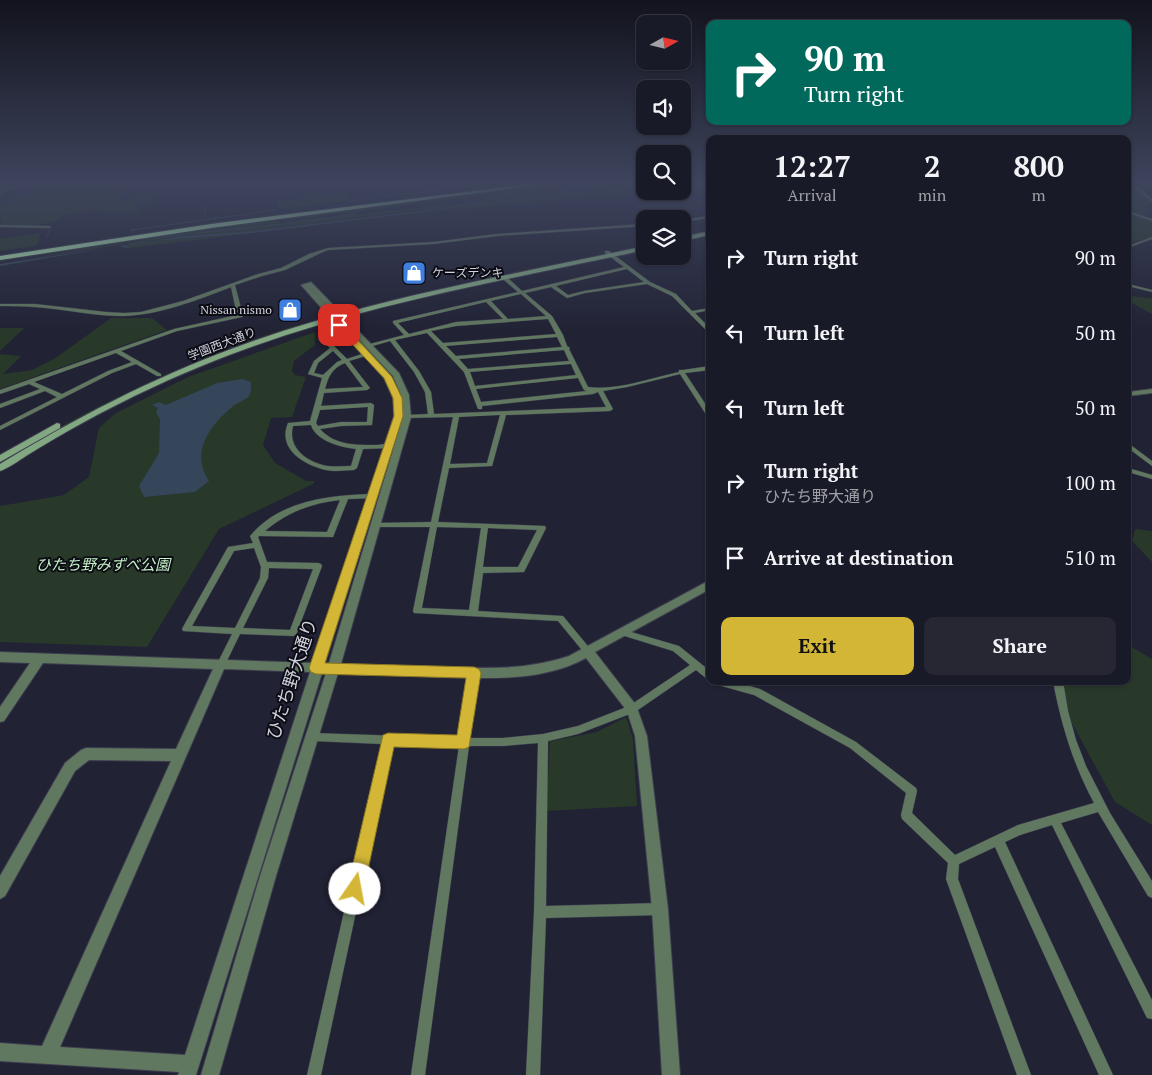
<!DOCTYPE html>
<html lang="en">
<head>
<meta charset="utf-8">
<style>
	:root { --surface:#191a27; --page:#262733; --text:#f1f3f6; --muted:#9fa1a7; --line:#373844; --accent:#d3b635 }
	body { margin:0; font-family:"PT Serif","Noto Sans JP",serif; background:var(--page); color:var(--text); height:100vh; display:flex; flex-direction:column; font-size:19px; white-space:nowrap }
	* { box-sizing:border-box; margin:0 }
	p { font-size:16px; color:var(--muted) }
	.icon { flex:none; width:28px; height:28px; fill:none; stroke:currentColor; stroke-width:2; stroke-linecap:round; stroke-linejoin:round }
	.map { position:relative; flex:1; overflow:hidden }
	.panel { position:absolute; left:706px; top:135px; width:425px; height:550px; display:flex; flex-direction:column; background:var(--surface); border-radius:10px; box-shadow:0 1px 4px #0004,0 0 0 1px var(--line) }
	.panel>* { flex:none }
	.hud { position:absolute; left:706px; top:20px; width:425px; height:105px; border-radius:10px; box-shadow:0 1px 4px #0004,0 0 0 1px var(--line); background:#00695c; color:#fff; overflow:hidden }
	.needle { width:32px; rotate:82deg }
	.fabs { position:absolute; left:636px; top:15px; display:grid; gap:10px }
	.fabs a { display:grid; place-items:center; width:55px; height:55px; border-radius:10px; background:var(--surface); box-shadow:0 1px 4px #0004,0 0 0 1px var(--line); font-size:25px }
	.pin { position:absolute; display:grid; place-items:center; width:42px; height:42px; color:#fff; margin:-21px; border-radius:10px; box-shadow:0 2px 8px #0006 }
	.me { position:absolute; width:55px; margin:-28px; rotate:12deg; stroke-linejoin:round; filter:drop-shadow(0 0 4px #0008) }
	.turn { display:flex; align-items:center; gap:18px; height:105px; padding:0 15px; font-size:22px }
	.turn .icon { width:65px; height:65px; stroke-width:2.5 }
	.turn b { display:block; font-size:35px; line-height:42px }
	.eta { display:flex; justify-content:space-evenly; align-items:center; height:85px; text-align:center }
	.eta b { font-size:30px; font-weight:800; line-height:35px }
	.primary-button { display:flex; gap:10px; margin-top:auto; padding:10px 15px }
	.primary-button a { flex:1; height:58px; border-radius:10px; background:var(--accent); color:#111; font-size:20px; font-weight:800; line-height:58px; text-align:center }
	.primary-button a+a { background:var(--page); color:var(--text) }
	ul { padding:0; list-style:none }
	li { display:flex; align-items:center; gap:15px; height:75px; padding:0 15px }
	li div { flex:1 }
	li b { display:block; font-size:19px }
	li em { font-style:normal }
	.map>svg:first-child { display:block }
</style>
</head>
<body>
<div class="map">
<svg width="1152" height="1075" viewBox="0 0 1152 1075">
	<rect width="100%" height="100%" fill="#212234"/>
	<g fill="#283829">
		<path d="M39,183H133L117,187L115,195L122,197V201L133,199L134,194L165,190L164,193L156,194L153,198L162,199L136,205L140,213L132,215L133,212C108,214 74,205 54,222C33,224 25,230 1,225L0,206L14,203L12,197L42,190L39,185L34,184Z"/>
		<polygon points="542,185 553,194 492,199 488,195 425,203 422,200"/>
		<polygon points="645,187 645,191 649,191 431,212 127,248 128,244 140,242 251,233 505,202 414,210 243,232 135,242 0,264 87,248 177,235 425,207"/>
		<polygon points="1128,190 1137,190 1151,203 1148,206 1148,217 1128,210"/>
		<polygon points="344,194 347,201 281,209 280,203"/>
		<polygon points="418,200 418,204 284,221 284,218"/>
		<polygon points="1128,214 1152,221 1152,236 1128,244"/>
		<polygon points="279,219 281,223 134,239"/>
		<polygon points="40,233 38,245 0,251 0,239"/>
		<polygon points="1128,296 1152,298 1152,314 1128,301"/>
		<polygon points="111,318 152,318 167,330 0,389 0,354 21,356 3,374 32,370 54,359"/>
		<path d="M314,322L141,388L0,465V461C76,416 154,376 237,346C261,337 288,326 314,322Z"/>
		<polygon points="0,328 24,328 0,351"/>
		<polygon points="315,332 315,345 294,361 292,371 295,375 306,377 292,417 271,418 263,445 275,463 306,481 315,481 313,484 219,529 147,647 0,642 0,506 64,495 89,477 99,428 116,413 188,377"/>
		<polygon points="1135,529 1152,531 1152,562 1132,541"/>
		<polygon points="1128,645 1152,659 1152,825 1115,802 1061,703 1065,681 1128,681"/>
		<polygon points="626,717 633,739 637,806 546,811 550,741 597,732"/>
	</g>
	<g fill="#35465a">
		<polygon points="586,183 604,183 610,187 561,191 557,187"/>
		<polygon points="645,189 484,204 251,233 140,242 128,244 127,248 119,246 0,266 0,264 186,236 243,232 494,202"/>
		<path d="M242,379L251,382C251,387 252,393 248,397C244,401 236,403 232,407C209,426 190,453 209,481L195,492L144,497L139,486L159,453L160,419L156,413L158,408L152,405L159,402L166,405L217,383Z"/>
	</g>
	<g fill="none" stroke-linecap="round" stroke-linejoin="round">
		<g stroke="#35465a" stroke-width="1">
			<polyline points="611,183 618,188"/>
			<polyline points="431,184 448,183"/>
			<polyline points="340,187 343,192"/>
			<polyline points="416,193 477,185"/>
			<polyline points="559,194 645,185"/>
			<polyline points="487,196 491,199 553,194"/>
			<polyline points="204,206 205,216"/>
			<polyline points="280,208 279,202 344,194 348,201 411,193"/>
			<polyline points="286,223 356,214 354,212"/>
			<polyline points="132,233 132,230 276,210"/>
			<polyline points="47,236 50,229"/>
			<polyline points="132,240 280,224"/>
		</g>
		<g stroke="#3d3e4f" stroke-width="1">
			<g id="minor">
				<polygon points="21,183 25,183 0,194 0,192"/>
				<polygon points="1128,211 1152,219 1152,221 1128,213"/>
				<polygon points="710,216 710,218 682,222 682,220"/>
				<path d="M645,224V226L497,236L433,244L328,250L323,252L285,270L262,276L235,285L243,316L242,317L177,331L121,351L161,374V376H157L136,364L112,373L0,430V426L57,397L45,391L0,408V404L40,389L29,384L0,394V390L174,329L237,315L231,287C197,300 160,315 123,316C93,316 64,309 35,307C23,306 12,306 0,306V304H35L106,312L124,313L141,312L183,301L258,274L281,268L309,254L328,248L433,242L497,234ZM116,353L132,362L108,371L62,394L34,382Z"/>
				<polygon points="0,225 49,226 51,227 49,228 0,227"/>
				<polygon points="1152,237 1152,239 1128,248 1128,246"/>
				<path d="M605,251H609L650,282L676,294L692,311L710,308V310L695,313L710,328V333L708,332L672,296L647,284L585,293L567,298L551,287L525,293L552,316L563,335L567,346L570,348L569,349L588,387C617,391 651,378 679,372V370H683L710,366V370L685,373L710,411V418L707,416L680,374L627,387L603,391L613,409L610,411L506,415L492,466L449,468L438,522L545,526L546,528L524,572L483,573L478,611L563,616L592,651L593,653L592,655L589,657L586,655L558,621L414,613L413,611L430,527H375L371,525L375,523L431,522L453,417L405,418V416L407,415L428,414L425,392L414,372L390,341L369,347L366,345L404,335L393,323V321L518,292L504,280V278H508L522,291L624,267L605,253ZM627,269L644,282L584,291L568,295L556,286ZM521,294L546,316L508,319L491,301ZM486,302L503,319L456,322L409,334L398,323ZM548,319L556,334L443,343L431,331L456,326ZM427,333L464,372L478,409H482V406L593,394L598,392L606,407L434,414L431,392L419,371L395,340ZM557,337L562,347L456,356L446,346ZM564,350L569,361L468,369L459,359ZM571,364L576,375L475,386L470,372ZM578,378L584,390L587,391L481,402L476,389ZM500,415L487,463L450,464L459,417ZM437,527L481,528L469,610L422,608ZM488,528L537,530L518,567H483Z"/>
				<polygon points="1128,284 1152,290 1152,292 1128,286"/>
				<path d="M323,339H327L347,359L365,353H369V355L349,361L370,388L367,390L324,393L321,406L371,403L374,405L372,425L341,426L320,429C335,446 357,445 378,445C383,444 389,443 393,446L390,448L363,449L357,468L354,470C345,470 335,472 326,470C304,465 277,449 288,423L310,421L322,378L308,374L314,361L330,348L323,341ZM333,351L342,360L337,362L323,375L314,373L318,363ZM345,363L363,387L325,389C328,377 332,368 345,363ZM368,407L367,422H341L318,426L316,423L320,410ZM311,425C316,441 340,447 356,449L351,466C343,466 335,467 327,466C307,462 287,448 293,426Z"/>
				<polygon points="1128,443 1152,461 1152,466 1128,448"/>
				<polygon points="1128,468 1152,475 1152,479 1128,472"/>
				<path d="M374,494L378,496L376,498L348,499L333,537L259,536L258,537L267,562L318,563L321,564L322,566L296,635L293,636L240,634L223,669L220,670L217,669L216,666L232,634L183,631L182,629L183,627L228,547L253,543L250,536C280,500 330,495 374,494ZM340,500L327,532L265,531C287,512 312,503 340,500ZM254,548L261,567L260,578L235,628L192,626L234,551ZM269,568L313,569L290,630L243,628L268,578Z"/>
				<polygon points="621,629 679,646 710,671 710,680 707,679 696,670 635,712 578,734 548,741 546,906 660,903 664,905 666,909 664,913 660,915 546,918 540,1075 526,1075 534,912 538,743 503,746 469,746 425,1075 411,1075 459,746 392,744 321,1075 307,1075 382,744 313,741 310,740 308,737 310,734 313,733 460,738 469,673 471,670 474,669 477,670 479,673 470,738 503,738 543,734 578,726 629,706 690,665 673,651 618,634 617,632 618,630"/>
				<path d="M714,681H732L760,689L856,742L916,788L917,791L912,813L955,855L1018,825L1094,803C1073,764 1061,724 1053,681H1063L1068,711L1076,740L1086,766L1110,813L1152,881V898L1148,896L1098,812L1061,823L1152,1000V1019L1147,1018L1052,825L1020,835L1005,842L1113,1075H1099L995,847L959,864L958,879L1031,1075H1017L946,879L948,863L902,819L901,815L906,793L850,748L754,695L718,685L715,684Z"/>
			</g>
		</g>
		<g stroke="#3d3e4f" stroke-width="2">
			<g id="tertiary">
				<polygon points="1128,183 1133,183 1152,199 1152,202"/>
				<path d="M311,282L399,373L409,395L411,417L341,664C373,665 405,666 437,667C484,668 524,671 569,656L710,580V589L595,652L636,705L647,736L668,909L680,1075H662L652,909L635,736L627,711L586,658C540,683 485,678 435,677C403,675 370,674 338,673L276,876L219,1075H201L260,876L326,673H322L196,1075H178L179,1072L0,1061V1043L42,1046L171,761L89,760L75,771L5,896L0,899V876L65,763L81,750L86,748L176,749L213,669L43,663L4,721L0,722V707L30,663L0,662V652L313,663L394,416L393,398L384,378L301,285ZM309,286L393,376L401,395L403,417L329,663H325L402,416L401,398L391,375ZM224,669L310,672L185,1055L60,1047Z"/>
				<polygon points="1152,389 1152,393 1128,396 1128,392"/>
			</g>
		</g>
		<g stroke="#3d3e4f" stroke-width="2">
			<g id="secondary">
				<polygon points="710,231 710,235 682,241 682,237"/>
				<path d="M645,246V250C497,282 345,307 204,365C157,384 112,406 68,431C54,439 40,447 26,456C18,461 9,468 0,471V464C74,419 152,378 234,348C366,299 508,276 645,246Z"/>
				<polygon points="57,423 60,424 60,428 0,462 0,455"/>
			</g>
		</g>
		<g stroke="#3d3e4f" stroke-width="2">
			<polygon id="motorway" points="538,183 554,183 211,228 0,260 0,256 211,224"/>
		</g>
		<use href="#minor" fill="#617860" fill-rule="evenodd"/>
		<use href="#tertiary" fill="#617860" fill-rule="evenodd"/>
		<use href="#secondary" fill="#82a882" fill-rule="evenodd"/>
		<use href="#motorway" fill="#b4efb4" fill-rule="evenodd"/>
	</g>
	<linearGradient id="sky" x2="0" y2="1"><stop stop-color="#12131d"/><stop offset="0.55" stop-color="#3d445c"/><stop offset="1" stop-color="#3d445c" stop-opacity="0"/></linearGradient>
	<rect width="1152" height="333" fill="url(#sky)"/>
	<polygon fill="#d3b635" stroke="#897622" points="336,323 342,323 392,377 402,398 403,416 325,663 474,667 479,669 481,673 469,747 464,749 394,747 364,889 362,895 355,897 349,895 347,889 383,735 388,733 457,735 466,678 316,674 311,672 309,668 394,416 393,398 384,378 336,327"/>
	<defs>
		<g id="shop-square" transform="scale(1.25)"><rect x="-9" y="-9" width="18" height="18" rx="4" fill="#3f7fe0" stroke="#0c0d14"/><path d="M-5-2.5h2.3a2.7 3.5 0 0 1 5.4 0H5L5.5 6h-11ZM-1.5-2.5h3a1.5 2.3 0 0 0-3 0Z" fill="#fff"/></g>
	</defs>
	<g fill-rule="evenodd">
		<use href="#shop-square" x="414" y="273"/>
		<use href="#shop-square" x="290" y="310"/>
	</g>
	<g text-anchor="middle" stroke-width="4" stroke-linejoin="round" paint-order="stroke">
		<g font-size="12" fill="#d0d1dd" stroke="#0c0d14" text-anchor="start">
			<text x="432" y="277">ケーズデンキ</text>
			<text x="272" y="314" text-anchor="end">Nissan nismo</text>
		</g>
		<g font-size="12" fill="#d0d1dd" stroke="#0c0d14">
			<text transform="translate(222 344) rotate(-21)" y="4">学園西大通り</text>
		</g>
		<g font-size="15" font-style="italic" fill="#c6f1c9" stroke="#0c0d14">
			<text x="103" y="570">ひたち野みずべ公園</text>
		</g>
		<g font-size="18" fill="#d0d1dd" stroke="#0c0d14">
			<text transform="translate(292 679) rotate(-72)" y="6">ひたち野大通り</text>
		</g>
	</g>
</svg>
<div class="fabs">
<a><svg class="needle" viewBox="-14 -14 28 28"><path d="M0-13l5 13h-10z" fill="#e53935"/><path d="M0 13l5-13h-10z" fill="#9fa1a7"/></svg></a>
<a><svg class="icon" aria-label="sound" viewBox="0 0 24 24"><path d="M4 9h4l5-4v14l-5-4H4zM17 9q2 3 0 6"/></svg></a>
<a><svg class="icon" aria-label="search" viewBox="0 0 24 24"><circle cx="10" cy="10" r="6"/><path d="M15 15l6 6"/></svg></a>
<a><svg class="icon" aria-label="layers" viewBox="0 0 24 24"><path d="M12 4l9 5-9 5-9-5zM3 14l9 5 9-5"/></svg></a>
</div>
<div class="pin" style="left:339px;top:325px;background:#d93025"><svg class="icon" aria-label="arrive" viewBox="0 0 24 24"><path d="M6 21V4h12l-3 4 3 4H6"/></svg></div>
<svg class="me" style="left:355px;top:889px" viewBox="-20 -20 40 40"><circle r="19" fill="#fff"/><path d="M0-13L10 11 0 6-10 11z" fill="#d3b635"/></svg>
<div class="hud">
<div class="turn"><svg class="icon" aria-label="right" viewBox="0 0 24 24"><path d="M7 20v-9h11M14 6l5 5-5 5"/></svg><div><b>90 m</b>Turn right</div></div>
</div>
<section class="panel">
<div class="eta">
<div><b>12:27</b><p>Arrival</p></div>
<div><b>2</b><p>min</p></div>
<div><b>800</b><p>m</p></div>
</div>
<ul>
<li><svg class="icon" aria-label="right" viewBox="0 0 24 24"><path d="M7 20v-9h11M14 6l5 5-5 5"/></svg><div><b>Turn right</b></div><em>90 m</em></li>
<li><svg class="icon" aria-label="left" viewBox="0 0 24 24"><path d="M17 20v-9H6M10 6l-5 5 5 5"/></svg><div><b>Turn left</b></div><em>50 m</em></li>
<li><svg class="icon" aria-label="left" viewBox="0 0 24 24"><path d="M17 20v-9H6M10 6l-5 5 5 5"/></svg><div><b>Turn left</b></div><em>50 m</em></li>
<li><svg class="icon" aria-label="right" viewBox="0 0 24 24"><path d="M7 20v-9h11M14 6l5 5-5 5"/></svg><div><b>Turn right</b><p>ひたち野大通り</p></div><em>100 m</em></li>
<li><svg class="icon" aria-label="arrive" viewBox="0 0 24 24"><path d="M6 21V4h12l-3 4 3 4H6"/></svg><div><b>Arrive at destination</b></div><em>510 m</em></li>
</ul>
<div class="primary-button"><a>Exit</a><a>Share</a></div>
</section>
</div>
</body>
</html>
